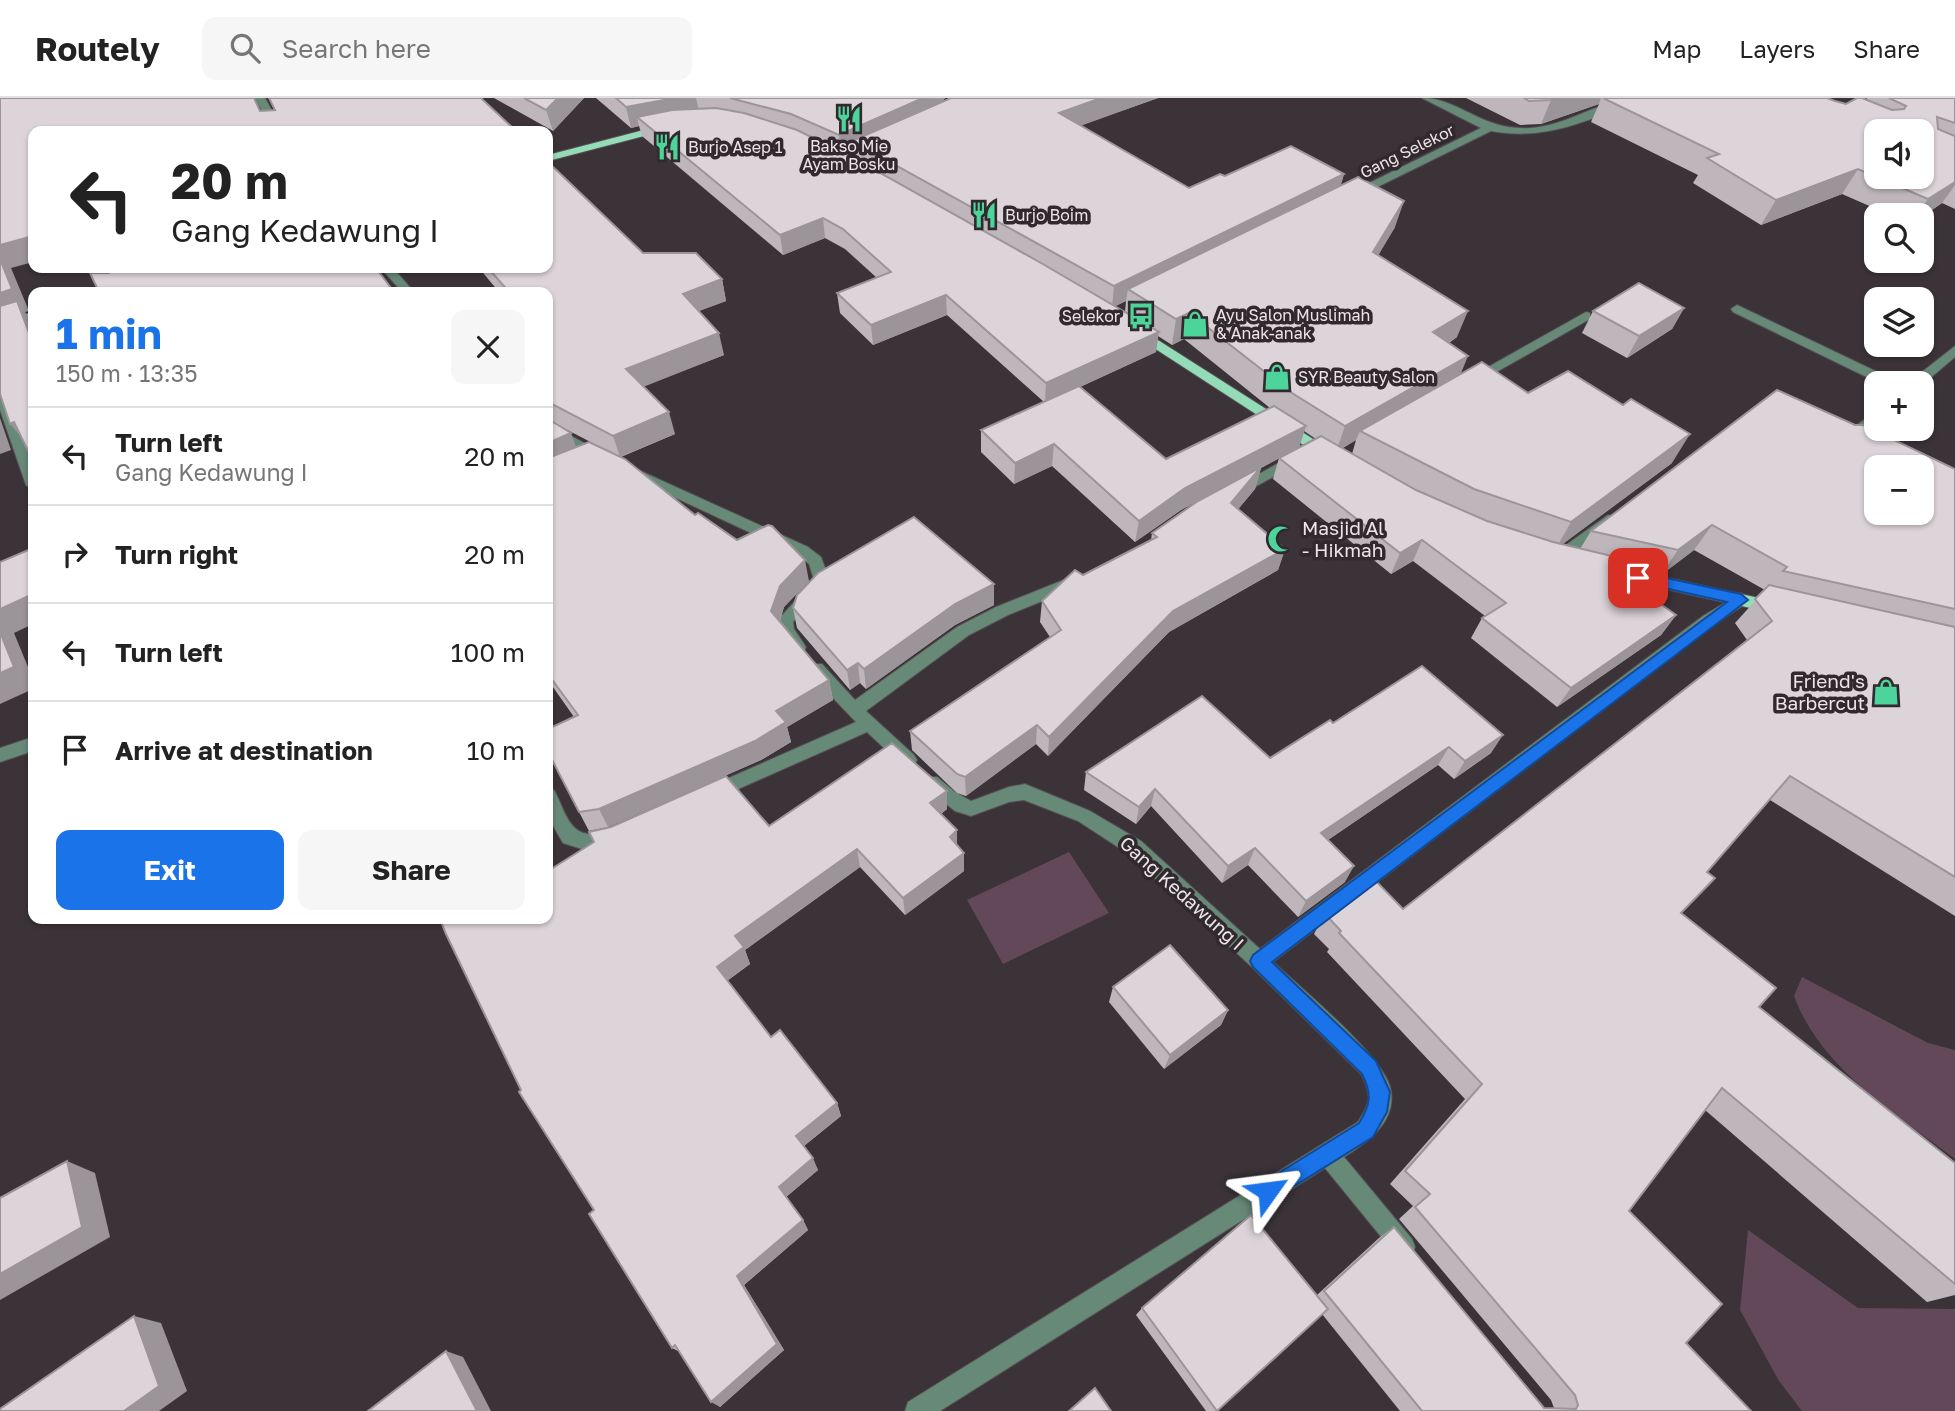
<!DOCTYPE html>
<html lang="en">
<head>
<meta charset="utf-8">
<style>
	:root { --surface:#fff; --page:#f6f6f6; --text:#222; --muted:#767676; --line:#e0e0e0; --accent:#1a73e8 }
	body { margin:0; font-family:"Golos Text",sans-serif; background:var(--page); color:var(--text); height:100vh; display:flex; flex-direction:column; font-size:26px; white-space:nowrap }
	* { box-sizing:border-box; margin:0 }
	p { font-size:23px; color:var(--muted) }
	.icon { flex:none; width:38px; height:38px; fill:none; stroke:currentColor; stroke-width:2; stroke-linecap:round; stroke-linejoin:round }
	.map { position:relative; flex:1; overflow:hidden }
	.panel { position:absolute; left:28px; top:189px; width:525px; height:637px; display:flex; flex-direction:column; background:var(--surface); border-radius:14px; box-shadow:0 2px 5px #0004 }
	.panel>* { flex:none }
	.guide { position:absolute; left:28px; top:28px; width:525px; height:147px; border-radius:14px; box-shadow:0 2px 5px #0004; background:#fff; color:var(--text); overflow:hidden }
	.fabs { position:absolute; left:1864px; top:21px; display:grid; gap:14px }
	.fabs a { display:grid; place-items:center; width:70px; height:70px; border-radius:14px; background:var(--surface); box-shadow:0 2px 5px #0004; font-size:35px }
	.pin { position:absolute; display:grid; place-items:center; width:60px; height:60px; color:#fff; margin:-30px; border-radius:14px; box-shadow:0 4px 10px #0006 }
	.me { position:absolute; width:77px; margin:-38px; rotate:59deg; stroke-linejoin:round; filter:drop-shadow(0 0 5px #0008) }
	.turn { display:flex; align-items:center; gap:24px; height:147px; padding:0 28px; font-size:32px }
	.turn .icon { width:91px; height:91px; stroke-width:2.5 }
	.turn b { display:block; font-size:49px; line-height:60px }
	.round { display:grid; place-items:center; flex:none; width:74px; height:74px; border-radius:14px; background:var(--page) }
	.head { display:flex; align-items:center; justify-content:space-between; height:119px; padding:0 28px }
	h1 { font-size:42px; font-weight:700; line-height:52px; color:var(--accent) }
	.primary-button { display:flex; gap:14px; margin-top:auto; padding:14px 28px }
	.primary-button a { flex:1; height:80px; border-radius:14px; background:var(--accent); color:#fff; font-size:28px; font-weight:700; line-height:80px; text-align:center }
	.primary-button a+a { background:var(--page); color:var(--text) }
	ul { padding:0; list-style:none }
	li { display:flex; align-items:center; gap:21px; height:98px; padding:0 28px; border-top:2px solid var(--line) }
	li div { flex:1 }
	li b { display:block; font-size:26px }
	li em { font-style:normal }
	header { display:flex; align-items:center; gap:42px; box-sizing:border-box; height:98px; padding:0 35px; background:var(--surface); border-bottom:2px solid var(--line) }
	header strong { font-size:33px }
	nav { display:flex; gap:38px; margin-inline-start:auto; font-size:24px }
	.search { width:490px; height:63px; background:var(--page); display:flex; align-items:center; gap:18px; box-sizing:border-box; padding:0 24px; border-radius:14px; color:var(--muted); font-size:26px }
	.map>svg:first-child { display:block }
</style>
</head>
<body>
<header>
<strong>Routely</strong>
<div class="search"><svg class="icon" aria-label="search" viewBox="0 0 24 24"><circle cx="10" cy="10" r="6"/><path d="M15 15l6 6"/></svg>Search here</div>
<nav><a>Map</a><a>Layers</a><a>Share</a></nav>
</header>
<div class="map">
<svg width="1955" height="1313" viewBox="0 0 1955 1313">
	<rect width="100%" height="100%" fill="#3b3338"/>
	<g fill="#624858">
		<polygon points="1069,754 1109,815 1003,866 967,802"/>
		<path d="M1802,879L1928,945L1955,952V1061C1895,1015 1821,971 1794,898Z"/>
		<polygon points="1748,1132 1858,1210 1955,1211 1955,1313 1802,1313 1779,1283 1740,1212"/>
	</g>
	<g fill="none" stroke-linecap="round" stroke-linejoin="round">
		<g stroke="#574f54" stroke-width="2">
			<g id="minor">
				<polygon points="255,0 265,0 283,33 273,33"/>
				<path d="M1422,0C1459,0 1482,33 1530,30C1568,28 1602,0 1639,0C1631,6 1619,10 1609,14C1570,30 1534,41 1491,33L1357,99H1349V95L1481,30Z"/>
				<polygon points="381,170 393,170 414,194 402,194"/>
				<polygon points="1737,207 1894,282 1896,285 1879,285 1733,214 1731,211"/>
				<polygon points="1586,214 1590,215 1590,221 1477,285 1472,286 1465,282"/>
				<polygon points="1955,248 1955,259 1922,287 1908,285"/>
				<polygon points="0,288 7,292 33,367 33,392 26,387 0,312"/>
				<polygon points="1876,313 1876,324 1851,345 1841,345 1841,339"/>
				<polygon points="548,325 604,356 604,362 594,362 548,335"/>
				<polygon points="1295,356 1302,361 1300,364 1242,396 1237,397 1230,392"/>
				<polygon points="634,370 808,449 821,459 830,483 793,524 794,531 806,549 804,553 792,553 778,532 777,523 814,482 809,466 798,457 629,378 629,372"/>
				<polygon points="1608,417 1613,418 1613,426 1562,465 1552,465 1549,461 1552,457"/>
				<polygon points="1076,477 1084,483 1082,487 1008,517 969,537 866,613 914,657 917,662 914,667 902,667 867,634 718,700 712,703 706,700 703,695 706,690 856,624 810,576 808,571 810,566 822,566 855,602 957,529 996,509"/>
				<path d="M1741,495L1749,501L1747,505L1715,526L1273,864C1300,889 1387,961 1391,993C1396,1025 1366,1045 1344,1059L1412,1141L1415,1149L1412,1157L1404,1160L1396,1157L1325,1070L940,1313H905L908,1304L1358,1024C1371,1004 1372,999 1362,977L1252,869L1127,755L1078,723L1024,702L1009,704L971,718L955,713L925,689L922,684L925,679H937L955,694L971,703L1009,689L1025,686L1090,713L1141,743L1260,851L1703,518Z"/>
				<polygon points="33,639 33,653 0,664 0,650"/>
				<path d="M548,690L554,692C566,714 569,742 601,735C609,733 614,729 623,732L625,738L623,744L588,753L563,745L548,719Z"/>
			</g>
		</g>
		<g stroke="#574f54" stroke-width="2">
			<g id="major">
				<polygon points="663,27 667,28 667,32 548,63 548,57"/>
				<polygon points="33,214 33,222 0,233 0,225"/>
				<polygon points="1139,230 1332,353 1332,359 1322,359 1134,237 1133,234"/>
				<polygon points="1626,471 1773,503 1781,509 1773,515 1621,481 1618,477 1621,473"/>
			</g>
		</g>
		<use href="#minor" fill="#678978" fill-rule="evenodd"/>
		<use href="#major" fill="#94dcb8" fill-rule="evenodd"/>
	</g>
	<g fill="#beb6bb" fill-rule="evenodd">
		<polygon points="494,0 584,0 553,33"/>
		<path d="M596,0H945L942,4L951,0H1158L1081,27L1189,90L1225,78L1344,76L1340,88L1395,129L1378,157L1457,239L1449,245L1461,276L1528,295L1672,365L1562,446L1580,451L1591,433L1855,327L1955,371V818L1770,702L1707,774L1681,815L1759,909L1955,1065V1197L1927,1204L1705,1012L1629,1113L1686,1245L1751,1313H1400L1322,1216L1217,1313H1206L1136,1217L1142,1210L1317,1197L1379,1140L1394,1129L1544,1310H1554L1551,1302L1399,1121L1413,1108L1390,1086L1465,1001L1327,854L1329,851L1314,836L1325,816L1403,811L1747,542L1735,525L1765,492L1694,452L1661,477L1654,475L1643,490L1641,492L1676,517L1661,537L1557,609L1471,540L1482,520L1485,518L1413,463L1391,476L1273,381L1279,360L1261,370L1255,391L1238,411L1285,451L1278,472L1169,534L1048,658L1036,646L966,698L957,695L912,652L910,633L1050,539L1040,524L1042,503L1083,477L1151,442L1152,435L1216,393L1181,412L1135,444L1052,368L1014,386L981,354V332L1044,304L947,217L873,247L840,215L837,195L877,180L845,151L825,140L783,157L642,38L639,28L631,30ZM852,53L853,59L847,56ZM1126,203L1125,214L1115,208ZM1158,238L1172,247L1184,241L1270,310L1166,361L1080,289L1156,254ZM1304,333L1316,341L1299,349ZM1356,342L1352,356L1343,350Z"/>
		<polygon points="1466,0 1827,0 1835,3 1846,6 1866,2 1867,0 1955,0 1955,111 1942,105 1922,119 1922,117 1890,117 1842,96 1761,127 1693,85 1698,77 1591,24 1599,6 1541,26 1520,27"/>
		<path d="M643,155L722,181L726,203L699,213L724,257L643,288L675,336L621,359L695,417L809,483L784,509L780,523L829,582L833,602L787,629L791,644L761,662L608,729L589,733L579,714L574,619L548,582V194H499L479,170H548ZM554,325L604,351L576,349Z"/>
		<polygon points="1684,210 1672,231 1627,260 1582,235 1593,213"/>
		<polygon points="994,486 994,507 955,527 866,591 860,585 850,592 797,530 793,510"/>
		<polygon points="1333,625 1491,655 1454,681 1438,667 1328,742 1345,784 1298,819 1248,767 1222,785 1151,708 1136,726 1084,692 1086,674 1270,660"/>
		<polygon points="947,693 947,711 941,716 957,747 964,755 964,773 905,817 860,769 745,852 750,866 727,883 771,939 837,1005 841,1018 804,1048 818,1072 786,1099 803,1122 808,1132 744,1187 784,1252 720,1309 680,1254 672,1250 594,1112 521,992 769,728"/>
		<polygon points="1113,889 1228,912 1221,927 1164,971 1109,904"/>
	</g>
	<g fill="#9b9498">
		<polygon points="558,0 584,0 553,33 546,12"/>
		<polygon points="675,0 696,0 700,17 637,19 639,28 631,30 626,9"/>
		<polygon points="923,0 945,0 942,4 852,43 852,53 841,58 839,37"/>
		<polygon points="1101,0 1158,0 1058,36 1059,15"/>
		<polygon points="1555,0 1601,0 1599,6 1541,26 1551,2"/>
		<polygon points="1858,71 1842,96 1761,127 1776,102"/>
		<polygon points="1344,76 1338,98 1128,191 1126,203 1112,210 1114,188"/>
		<polygon points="1955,84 1955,87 1942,105 1922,119 1922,117 1917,117 1928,101"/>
		<polygon points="1404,103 1395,129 1365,180 1373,154"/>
		<polygon points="823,120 825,140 783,157 780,137"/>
		<polygon points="33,138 33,164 11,170 29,213 25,214 33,224 33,242 0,222 0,147"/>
		<polygon points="88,170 169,170 103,192"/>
		<polygon points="722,181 726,203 688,217 683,196"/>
		<polygon points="946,197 947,217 873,247 871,227"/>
		<polygon points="1684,210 1672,231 1627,260 1639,238"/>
		<polygon points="1468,213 1457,239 1424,260 1433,234"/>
		<polygon points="1189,215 1184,241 1172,247 1176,221"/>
		<polygon points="1159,234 1156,254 1045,305 1046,285"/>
		<polygon points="719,235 724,257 633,293 626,271"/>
		<polygon points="1468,258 1457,285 1360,333 1356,342 1336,354 1345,328"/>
		<polygon points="669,314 675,336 620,359 613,338"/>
		<polygon points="0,320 11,352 0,356"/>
		<polygon points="14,324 29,348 10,326"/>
		<polygon points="1306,328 1299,350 1261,370 1255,391 1226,426 1231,405 1260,370 1181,412 1135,444 1139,423 1185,390"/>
		<polygon points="571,335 579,357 548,370 548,345"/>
		<polygon points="1690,336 1672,365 1555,452 1571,424"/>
		<polygon points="1054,346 1052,368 1014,386 1015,365"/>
		<polygon points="1712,427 1694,452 1661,477 1678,452"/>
		<polygon points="1422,442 1413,463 1391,476 1400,455"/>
		<polygon points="1285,451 1278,472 1169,534 1048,658 1049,639 1173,513"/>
		<polygon points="805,462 809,483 784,509 776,534 771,513 780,488"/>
		<polygon points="1658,469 1643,490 1620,507 1634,487"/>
		<polygon points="994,486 994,507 955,527 866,591 864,571 955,506"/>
		<polygon points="33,496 33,526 14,535 33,581 33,591 0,606 0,511"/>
		<polygon points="1676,517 1661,537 1557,609 1571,590"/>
		<polygon points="858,565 860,585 850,592 847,572"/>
		<polygon points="829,582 833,602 787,629 791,644 761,662 608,729 599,711 776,613"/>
		<polygon points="1037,627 1036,646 966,698 965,679"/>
		<polygon points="1503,637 1491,655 1454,681 1465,663"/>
		<polygon points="1449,649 1438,667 1313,752 1321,735"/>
		<polygon points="1155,691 1151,708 1136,726 1139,709"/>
		<polygon points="947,693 947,711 931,723 930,705"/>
		<polygon points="957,732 957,750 950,739"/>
		<polygon points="1255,750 1248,767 1222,785 1228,768"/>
		<polygon points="857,751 860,769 745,852 750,866 724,885 717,869 735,838"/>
		<polygon points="964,755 964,773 905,817 903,800"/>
		<polygon points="1354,768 1345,784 1298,819 1306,803"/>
		<polygon points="1228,912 1221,927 1164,971 1170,957"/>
		<polygon points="837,1005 841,1018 801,1050 796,1038"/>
		<polygon points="813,1060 818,1072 785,1100 779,1089"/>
		<polygon points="67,1063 95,1075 110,1139 0,1202 0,1176"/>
		<polygon points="803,1122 808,1132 744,1187 784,1252 720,1309 711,1304 737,1178"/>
		<polygon points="134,1218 161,1225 187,1293 159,1313 124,1313"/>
		<polygon points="446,1253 463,1259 491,1313 477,1313"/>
	</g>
	<g fill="#ddd4d9" stroke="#9b9498" stroke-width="2" fill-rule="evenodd">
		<polygon points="0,0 254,0 260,13 275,12 269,0 481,0 516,33 33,33 33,138 0,147"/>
		<polygon points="524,0 558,0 546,12"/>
		<polygon points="616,0 675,0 626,9"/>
		<polygon points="730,0 923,0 839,37 791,16"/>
		<polygon points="951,0 1101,0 1059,15 1189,90 1220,76 1225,78 1291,48 1344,76 1114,188 852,43"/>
		<polygon points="1524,0 1555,0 1551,2 1529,3"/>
		<path d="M1603,0H1827L1835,3L1846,6L1857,0H1862L1892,12L1904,11L1906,8L1889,0H1955V25L1937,19L1938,31L1955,38V84L1928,101L1858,71L1776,102L1707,60L1719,56ZM1876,33H1922V79H1876Z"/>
		<polygon points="716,10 744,15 797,32 848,57 1041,165 1159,234 1046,285 946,197 871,227 837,195 891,174 843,131 823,120 780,137 637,19 672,12"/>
		<polygon points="548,64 643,155 696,155 722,181 683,196 719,235 626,271 669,314 613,338 548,304 548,194 509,194 488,170 548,170"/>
		<polygon points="1358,79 1404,103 1373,154 1468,213 1433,234 1468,258 1345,328 1292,295 1189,215 1176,221 1128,191"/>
		<polygon points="0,161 12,191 0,195"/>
		<polygon points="122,170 376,170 394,194 99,194 90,175 108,175"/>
		<polygon points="1639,185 1684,210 1639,238 1593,213"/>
		<polygon points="17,203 31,240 33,239 33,363 14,324 10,326 0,296 0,208"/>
		<polygon points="1482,264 1528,295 1568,273 1623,307 1631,301 1690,336 1571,424 1474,391 1360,333"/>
		<polygon points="1079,288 1166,361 1274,308 1306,328 1185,390 1139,423 1054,346 1015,365 981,332"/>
		<path d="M1777,292L1855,327H1863L1955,371V511L1783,473L1787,469L1712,427L1678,452L1591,433ZM1876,369H1922V415H1876Z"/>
		<polygon points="548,321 571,335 548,345"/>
		<polygon points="1321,338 1416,392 1487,423 1553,444 1658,469 1634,487 1676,517 1571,590 1482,520 1506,505 1422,442 1400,455 1279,360"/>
		<polygon points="589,344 625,361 695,417 698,415 737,442 768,427 772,428 805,462 780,488 771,513 829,582 776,613 786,624 755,643 599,711 579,714 548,654 548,631 578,617 548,576 548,360"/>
		<polygon points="1261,369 1231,405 1285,451 1173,513 1049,639 1037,627 965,679 957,676 910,633 1061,532 1042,503 1075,472 1083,477 1157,439 1152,435 1198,403"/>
		<polygon points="914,419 994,486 955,506 864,571 858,565 847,572 793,510 797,497 818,475"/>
		<polygon points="33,450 33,496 0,511 0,464"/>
		<polygon points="1769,487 1955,529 1955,779 1790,678 1707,774 1715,780 1681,815 1776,890 1759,909 1955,1065 1955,1186 1722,990 1629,1113 1722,1206 1686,1245 1751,1313 1422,1313 1324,1193 1394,1129 1544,1310 1576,1311 1578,1307 1575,1297 1415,1109 1430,1096 1405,1073 1482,986 1339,835 1341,833 1325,816 1373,780 1403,811 1772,523 1755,501"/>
		<polygon points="0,534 14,569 0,575"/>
		<polygon points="1422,568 1503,637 1465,663 1449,649 1321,735 1354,768 1306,803 1255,750 1228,768 1155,691 1139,709 1086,674 1202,598 1270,660 1330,622 1333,625"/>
		<polygon points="892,645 947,693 930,705 957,732 950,739 964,755 903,800 857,751 735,838 744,849 717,869 771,939 780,932 837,1005 796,1038 813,1060 779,1089 803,1122 737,1178 777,1246 711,1304 675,1247 672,1250 589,1116 594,1112 519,994 521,992 446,836 440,821 548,821 548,773 594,744 589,734 611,729 726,678 769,728"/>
		<polygon points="1170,847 1228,912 1170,957 1113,889"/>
		<polygon points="67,1063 82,1129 0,1176 0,1100"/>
		<polygon points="1251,1117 1328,1211 1217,1313 1142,1210"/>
		<polygon points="134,1218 159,1288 124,1313 0,1313 0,1311"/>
		<polygon points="446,1253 477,1313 368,1313"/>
		<polygon points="1095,1290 1111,1313 1069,1313"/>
	</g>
	<path fill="#1a73e8" stroke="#114b97" stroke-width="2" d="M1638,474L1741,496L1748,502L1272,864L1376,963L1390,994L1387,1014L1373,1039L1275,1100L1268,1103L1261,1100L1258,1093L1261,1086L1359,1025C1371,1006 1372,996 1362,976L1253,869L1250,863L1253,857L1727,504L1633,483L1631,480Z"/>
	<defs>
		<g id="restaurant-bare" transform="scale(2.1)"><path d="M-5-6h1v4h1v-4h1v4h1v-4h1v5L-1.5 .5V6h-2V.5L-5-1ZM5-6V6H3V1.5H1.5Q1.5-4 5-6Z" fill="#4cd49b" stroke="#31292e" stroke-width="2.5" paint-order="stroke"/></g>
		<g id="bus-bare" transform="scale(2.1)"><path d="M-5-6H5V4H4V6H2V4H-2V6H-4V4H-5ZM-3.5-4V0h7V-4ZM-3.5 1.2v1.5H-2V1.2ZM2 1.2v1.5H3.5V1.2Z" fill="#4cd49b" stroke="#31292e" stroke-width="2.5" paint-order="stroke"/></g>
		<g id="shop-bare" transform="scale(2.1)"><path d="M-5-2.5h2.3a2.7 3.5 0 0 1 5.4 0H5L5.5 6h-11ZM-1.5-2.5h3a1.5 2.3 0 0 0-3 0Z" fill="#4cd49b" stroke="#31292e" stroke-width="2.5" paint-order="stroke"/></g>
		<g id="mosque-bare" transform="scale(2.1)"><path d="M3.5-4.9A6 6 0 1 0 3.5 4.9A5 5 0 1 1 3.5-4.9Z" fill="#4cd49b" stroke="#31292e" stroke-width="2.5" paint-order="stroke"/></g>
	</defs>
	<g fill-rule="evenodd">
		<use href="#restaurant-bare" x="849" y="21"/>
		<use href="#restaurant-bare" x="667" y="49"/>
		<use href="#restaurant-bare" x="984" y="117"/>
		<use href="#bus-bare" x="1141" y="218"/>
		<use href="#shop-bare" x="1195" y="226"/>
		<use href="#shop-bare" x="1277" y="279"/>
		<use href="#mosque-bare" x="1281" y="441"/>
		<use href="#shop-bare" x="1886" y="594"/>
	</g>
	<g text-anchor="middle" stroke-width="7" stroke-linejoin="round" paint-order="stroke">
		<g font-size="16" fill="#eae5e8" stroke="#31292e" text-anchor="start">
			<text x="849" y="54" text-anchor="middle">Bakso Mie<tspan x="849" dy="18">Ayam Bosku</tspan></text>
			<text x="688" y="55">Burjo Asep 1</text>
			<text x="1005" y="123">Burjo Boim</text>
			<text x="1216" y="223">Ayu Salon Muslimah<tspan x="1216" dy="18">&amp; Anak-anak</tspan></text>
			<text x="1120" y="224" text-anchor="end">Selekor</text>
			<text x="1298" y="285">SYR Beauty Salon</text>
		</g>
		<g font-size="16" fill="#eae5e8" stroke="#31292e">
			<text transform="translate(1407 53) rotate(-26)" y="6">Gang Selekor</text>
		</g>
		<g font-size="19" fill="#eae5e8" stroke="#31292e" text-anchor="start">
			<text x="1302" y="437">Masjid Al<tspan x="1302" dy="22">- Hikmah</tspan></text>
			<text x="1865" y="590" text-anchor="end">Friend's<tspan x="1865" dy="22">Barbercut</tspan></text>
		</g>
		<g font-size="19" fill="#eae5e8" stroke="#31292e">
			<text transform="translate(1182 795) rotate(42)" y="7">Gang Kedawung I</text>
		</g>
	</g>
</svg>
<div class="fabs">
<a><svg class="icon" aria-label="sound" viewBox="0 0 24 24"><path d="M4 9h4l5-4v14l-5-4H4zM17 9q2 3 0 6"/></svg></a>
<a><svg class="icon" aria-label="search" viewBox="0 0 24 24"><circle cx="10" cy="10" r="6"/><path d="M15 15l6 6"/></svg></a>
<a><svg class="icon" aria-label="layers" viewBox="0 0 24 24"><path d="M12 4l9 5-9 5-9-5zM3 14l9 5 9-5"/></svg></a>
<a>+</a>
<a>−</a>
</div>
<div class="pin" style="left:1638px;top:480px;background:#d93025"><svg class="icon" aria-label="arrive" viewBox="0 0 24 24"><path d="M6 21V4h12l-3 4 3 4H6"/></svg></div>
<svg class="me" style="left:1268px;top:1093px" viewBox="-20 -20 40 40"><path d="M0-17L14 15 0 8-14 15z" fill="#1a73e8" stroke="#fff" stroke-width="4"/></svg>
<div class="guide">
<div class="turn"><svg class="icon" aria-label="left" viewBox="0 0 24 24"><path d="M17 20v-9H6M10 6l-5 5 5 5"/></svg><div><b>20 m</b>Gang Kedawung I</div></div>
</div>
<section class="panel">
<div class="head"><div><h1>1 min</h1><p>150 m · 13:35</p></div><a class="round"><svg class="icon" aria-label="close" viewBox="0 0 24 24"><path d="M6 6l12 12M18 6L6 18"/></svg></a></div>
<ul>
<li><svg class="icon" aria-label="left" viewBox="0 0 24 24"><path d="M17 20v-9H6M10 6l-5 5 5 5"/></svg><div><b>Turn left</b><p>Gang Kedawung I</p></div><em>20 m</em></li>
<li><svg class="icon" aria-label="right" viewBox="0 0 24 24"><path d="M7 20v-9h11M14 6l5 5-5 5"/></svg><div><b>Turn right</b></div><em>20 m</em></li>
<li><svg class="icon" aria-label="left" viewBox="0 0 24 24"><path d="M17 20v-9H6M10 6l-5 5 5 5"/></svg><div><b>Turn left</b></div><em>100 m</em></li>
<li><svg class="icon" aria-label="arrive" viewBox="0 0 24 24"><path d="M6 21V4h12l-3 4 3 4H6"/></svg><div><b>Arrive at destination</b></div><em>10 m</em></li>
</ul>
<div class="primary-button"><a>Exit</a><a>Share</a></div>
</section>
</div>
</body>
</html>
